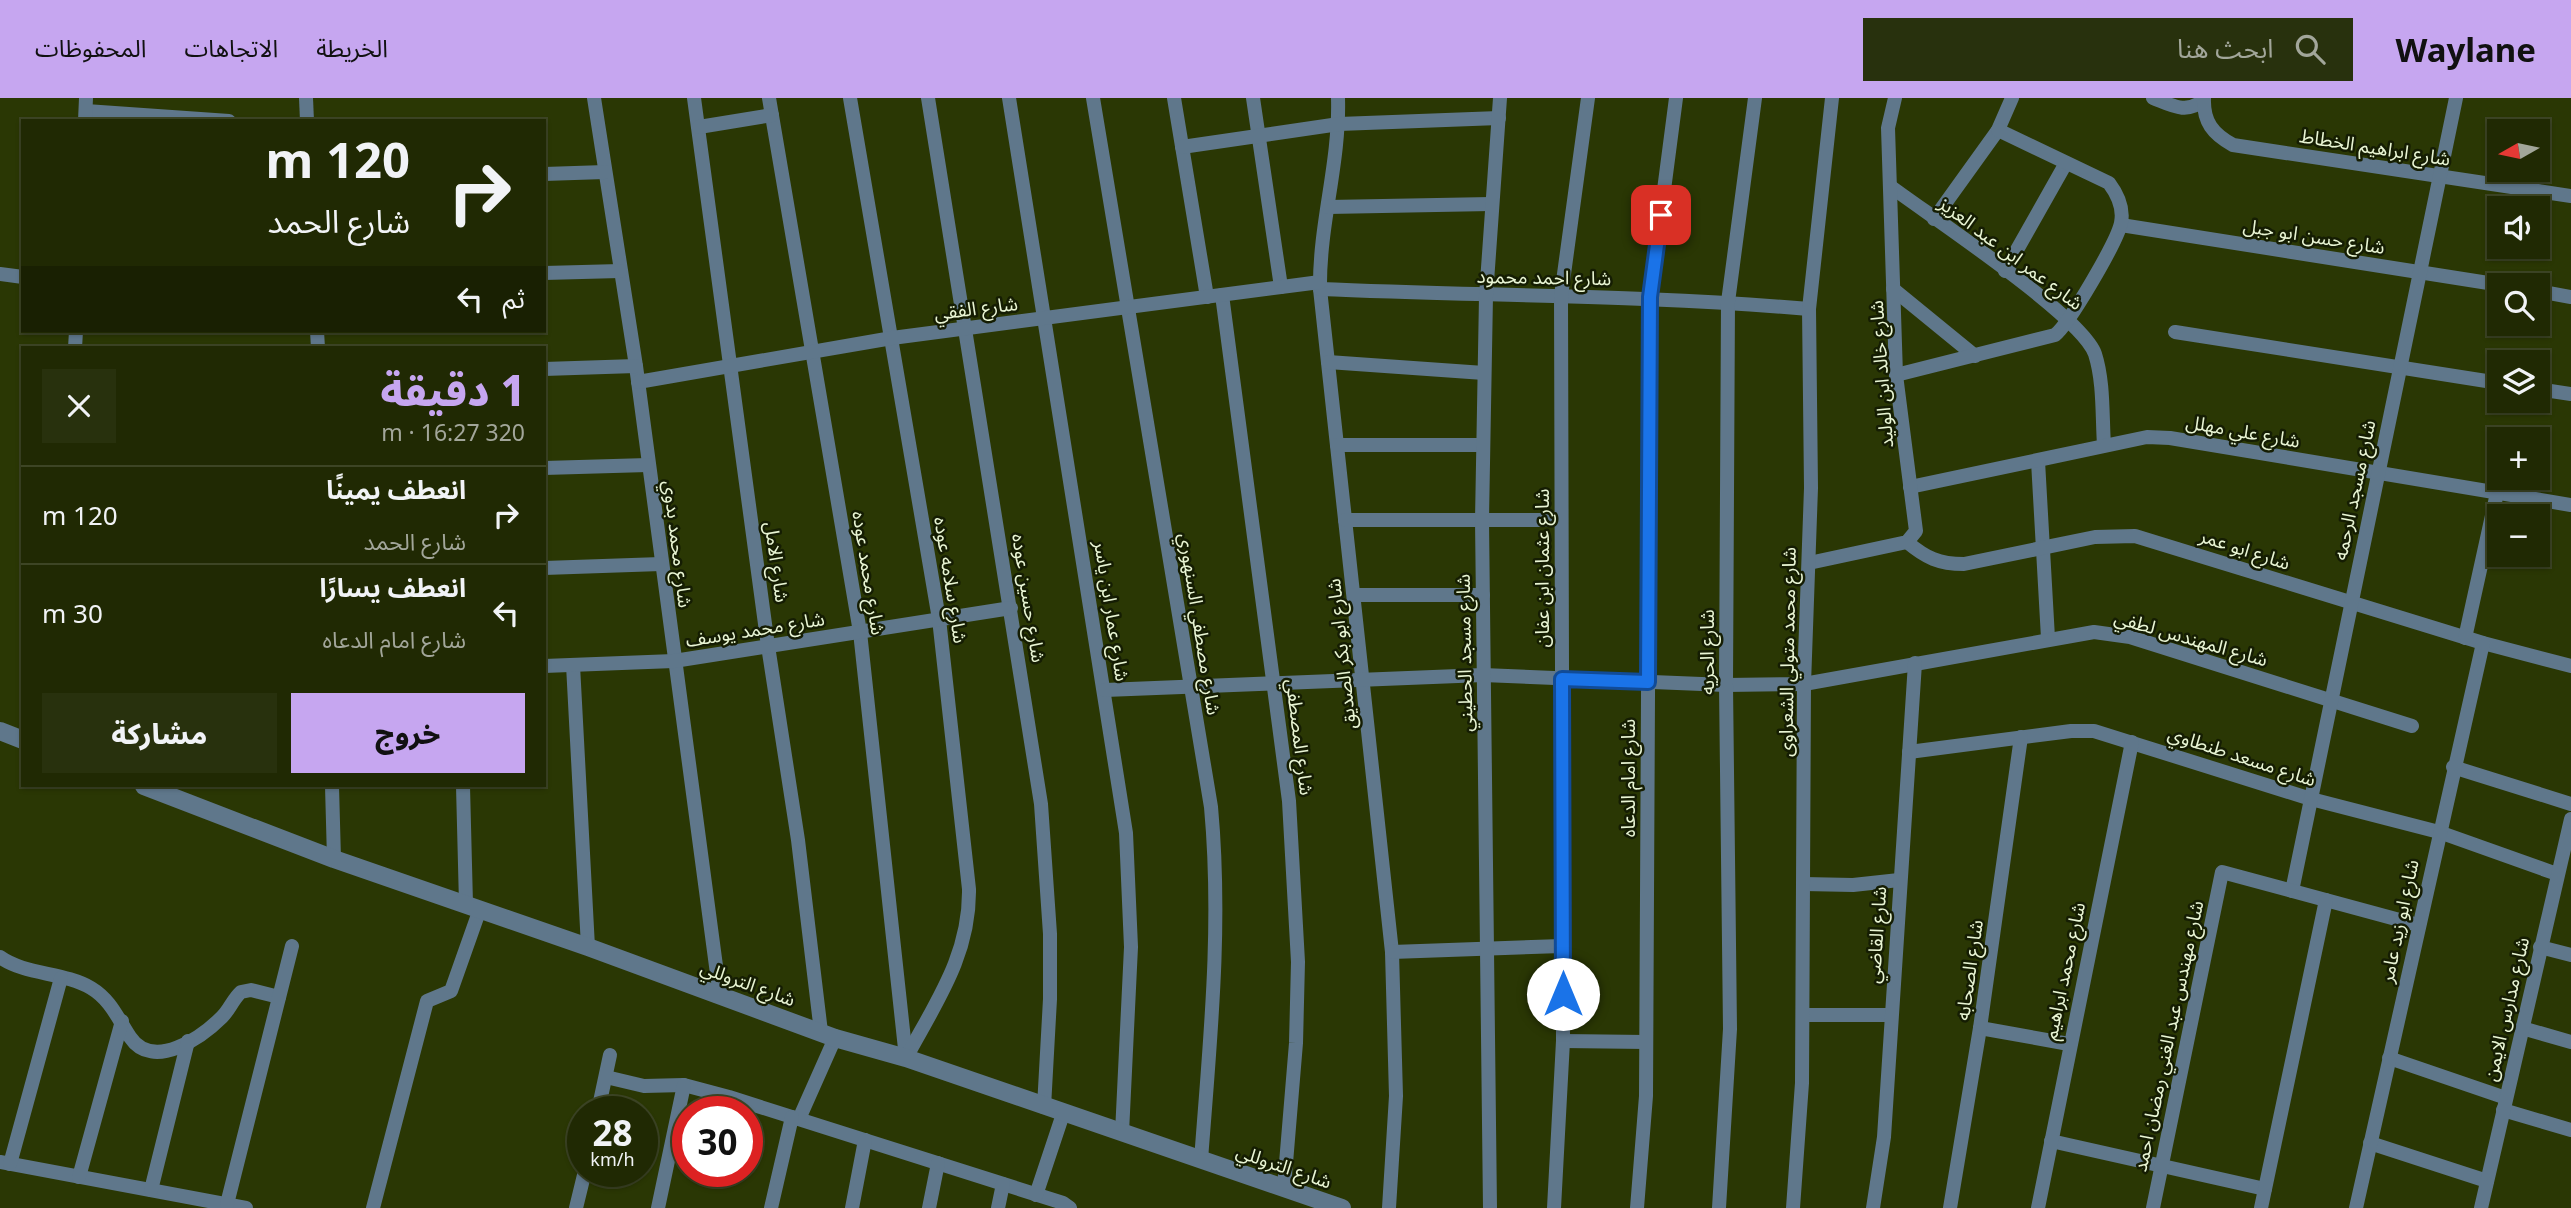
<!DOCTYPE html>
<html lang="ar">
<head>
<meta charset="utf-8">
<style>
	:root { --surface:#202903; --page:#28310d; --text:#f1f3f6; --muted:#a2a69a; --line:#3d4525; --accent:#c6a6f0 }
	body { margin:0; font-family:"Noto Sans","Noto Sans Arabic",sans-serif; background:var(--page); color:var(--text); direction:rtl; height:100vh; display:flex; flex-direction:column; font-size:26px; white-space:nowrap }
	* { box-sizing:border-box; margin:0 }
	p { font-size:23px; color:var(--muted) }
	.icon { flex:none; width:38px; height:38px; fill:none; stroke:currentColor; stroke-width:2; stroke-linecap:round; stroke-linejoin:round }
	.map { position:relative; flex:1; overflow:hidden; direction:ltr }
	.panel { position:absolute; left:21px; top:248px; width:525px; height:441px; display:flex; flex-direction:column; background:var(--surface); border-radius:0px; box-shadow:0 2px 5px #0004,0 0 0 2px var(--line); direction:rtl }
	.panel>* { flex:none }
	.top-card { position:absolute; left:21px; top:21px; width:525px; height:214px; border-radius:0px; box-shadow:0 2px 5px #0004,0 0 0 2px var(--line); direction:rtl; background:#202903; color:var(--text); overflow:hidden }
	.needle { width:46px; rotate:261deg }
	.tools { position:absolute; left:2487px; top:21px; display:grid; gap:14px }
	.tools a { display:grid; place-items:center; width:63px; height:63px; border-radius:0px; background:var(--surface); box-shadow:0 2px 5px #0004,0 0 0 2px var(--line); font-size:35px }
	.speed { position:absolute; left:567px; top:998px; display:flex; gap:14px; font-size:35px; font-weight:700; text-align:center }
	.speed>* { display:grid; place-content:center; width:91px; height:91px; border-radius:50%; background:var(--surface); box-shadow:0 2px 5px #0004,0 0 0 2px var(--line); line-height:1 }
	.speed small { font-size:18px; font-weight:400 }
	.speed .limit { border:10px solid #d22; background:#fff; color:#111 }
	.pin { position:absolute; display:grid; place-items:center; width:60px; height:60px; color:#fff; margin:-30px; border-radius:14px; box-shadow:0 4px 10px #0006 }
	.me { position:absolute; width:77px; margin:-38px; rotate:0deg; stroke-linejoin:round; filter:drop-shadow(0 0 5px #0008) }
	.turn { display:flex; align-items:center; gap:24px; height:147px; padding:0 21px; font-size:32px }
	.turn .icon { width:91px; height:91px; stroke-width:2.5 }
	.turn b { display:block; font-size:49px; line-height:60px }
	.then { display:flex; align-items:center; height:66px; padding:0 21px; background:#0003; gap:14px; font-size:26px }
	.round { display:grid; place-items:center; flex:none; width:74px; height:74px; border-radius:0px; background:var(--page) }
	.headline { display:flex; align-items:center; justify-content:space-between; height:119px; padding:0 21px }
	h1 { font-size:42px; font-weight:800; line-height:52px; color:var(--accent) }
	.cta { display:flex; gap:14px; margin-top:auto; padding:14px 21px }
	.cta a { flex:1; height:80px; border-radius:0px; background:var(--accent); color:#111; font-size:28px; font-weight:800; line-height:80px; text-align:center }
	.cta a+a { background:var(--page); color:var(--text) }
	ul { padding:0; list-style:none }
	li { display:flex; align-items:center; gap:21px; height:98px; padding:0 21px; border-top:2px solid var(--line) }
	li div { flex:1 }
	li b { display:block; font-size:26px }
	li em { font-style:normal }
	header { display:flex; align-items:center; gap:42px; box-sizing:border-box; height:98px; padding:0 35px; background:var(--accent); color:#111 }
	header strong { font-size:33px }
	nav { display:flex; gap:38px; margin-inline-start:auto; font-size:24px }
	.search { width:490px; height:63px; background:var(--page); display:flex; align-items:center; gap:18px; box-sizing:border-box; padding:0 24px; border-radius:0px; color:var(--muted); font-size:26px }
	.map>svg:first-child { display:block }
</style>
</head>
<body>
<header>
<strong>Waylane</strong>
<div class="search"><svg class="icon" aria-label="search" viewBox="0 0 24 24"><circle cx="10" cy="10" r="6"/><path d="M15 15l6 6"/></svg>ابحث هنا</div>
<nav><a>الخريطة</a><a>الاتجاهات</a><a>المحفوظات</a></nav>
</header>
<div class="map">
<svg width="2571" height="1110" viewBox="0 0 2571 1110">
	<rect width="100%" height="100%" fill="#2a3704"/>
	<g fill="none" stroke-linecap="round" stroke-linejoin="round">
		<g stroke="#5f778b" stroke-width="14">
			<polyline points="306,0 307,23"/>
			<polyline points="594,0 636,268 720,898"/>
			<polyline points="694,0 768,548 798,742 821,934"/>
			<polyline points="769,0 860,534 906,960"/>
			<path d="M850,0L939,521L969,791C970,857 936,904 906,960"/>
			<polyline points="928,0 1041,706 1050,836 1050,901 1044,1009"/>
			<polyline points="1009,0 1126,735 1131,849 1122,1035"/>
			<path d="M1093,0L1211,709C1222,829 1210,942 1201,1062"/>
			<polyline points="1174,0 1207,199"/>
			<polyline points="1253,0 1281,189"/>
			<path d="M1338,0C1340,65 1319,126 1320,191L1392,854L1396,998L1389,1110"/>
			<path d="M2153,0C2171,7 2187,17 2203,2"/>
			<path d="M2204,0C2203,24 2213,36 2233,47L2571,98"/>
			<polyline points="86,13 229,23"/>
			<polyline points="85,23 86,0"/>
			<polyline points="699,29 772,17"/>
			<polyline points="1182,49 1339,26 1499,20"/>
			<polyline points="544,76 605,74"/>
			<path d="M1890,88C1930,118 2082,218 2095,256C2104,284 2102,318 2104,347"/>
			<polyline points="1328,109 1491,106"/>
			<polyline points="1934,121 1998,32 2012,0"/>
			<polyline points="2121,127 2501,187"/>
			<polyline points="2005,173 2066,65"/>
			<polyline points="544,175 620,173"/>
			<polyline points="0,176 23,179"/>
			<path d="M1320,191C1483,198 1646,197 1809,211"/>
			<polyline points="1893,191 1975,258"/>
			<polyline points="2538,193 2571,199"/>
			<polyline points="1222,197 1289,703 1298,864 1296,945 1284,1089"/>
			<polyline points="317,233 318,250"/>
			<polyline points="2175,234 2499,285"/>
			<polyline points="75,250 76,233"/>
			<polyline points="1328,264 1484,275"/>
			<polyline points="544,271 636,268"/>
			<path d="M1896,277L2055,237C2069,226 2117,144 2121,125C2124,110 2118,97 2109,85L1998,32"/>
			<polyline points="638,284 892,240 1320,184"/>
			<polyline points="2538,291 2571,296"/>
			<polyline points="1337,347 1483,347"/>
			<polyline points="2038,363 2048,540"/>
			<polyline points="544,370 648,367"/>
			<polyline points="1910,389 2147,339 2170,340 2571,407"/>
			<polyline points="1345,422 1561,422"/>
			<path d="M1907,444C1926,460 1939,466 1964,466L2095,439L2135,438L2483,545L2571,568"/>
			<polyline points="1809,465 1907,444 1916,433 1896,277 1888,30 1895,0"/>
			<polyline points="544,470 661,466"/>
			<polyline points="1354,497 1483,497"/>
			<polyline points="2465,540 2497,395"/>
			<polyline points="573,567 588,849"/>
			<polyline points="544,568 674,563 1011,510"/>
			<polyline points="1105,592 1483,577 1726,587 1804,586 2094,534 2130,539 2412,628"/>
			<polyline points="1909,654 2071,633 2094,633 2311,701 2439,734 2557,776"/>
			<polyline points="2453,669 2571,706"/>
			<polyline points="332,688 334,761"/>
			<polyline points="463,688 466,806"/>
			<polyline points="1804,786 1853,787 1899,782"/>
			<polyline points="2292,793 2456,0"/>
			<polyline points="2540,849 2571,857"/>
			<polyline points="1392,854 1562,848"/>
			<path d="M0,859C25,877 64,874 91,890C111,902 118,921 130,939C153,974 202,939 222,919C230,911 233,901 241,894L251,892L279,899"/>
			<polyline points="1803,917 1890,917"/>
			<polyline points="1980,930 2069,946"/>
			<polyline points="2522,930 2571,944"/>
			<polyline points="1563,943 1646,944"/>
			<polyline points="2389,960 2506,1000"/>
			<polyline points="606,979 644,988 684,987 729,999 1063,1105 1070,1110"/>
			<polyline points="2503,1012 2571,1032"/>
			<polyline points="598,1013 610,957"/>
			<polyline points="799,1021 835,940"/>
			<polyline points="2051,1043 2265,1091"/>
			<polyline points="2370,1045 2487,1083"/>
			<polyline points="0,1064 246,1110"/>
			<polyline points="10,1066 61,880"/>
			<polyline points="79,1079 122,923"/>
			<polyline points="151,1092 188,943"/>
			<polyline points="1036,1097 1063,1016"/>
			<polyline points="227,1106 292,848"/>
			<polyline points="373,1110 427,903 451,893 480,811"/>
			<polyline points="576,1110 585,1073"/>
			<polyline points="658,1110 684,987"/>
			<polyline points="771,1110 792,1019"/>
			<polyline points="852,1110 865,1042"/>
			<polyline points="929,1110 938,1065"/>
			<polyline points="998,1110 1003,1086"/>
			<polyline points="1490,1110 1482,422 1486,198 1500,0"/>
			<polyline points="1554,1110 1563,943 1561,198 1588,0"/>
			<polyline points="1637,1110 1646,998 1650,199 1676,0"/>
			<polyline points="1719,1110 1730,931 1726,587 1728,204 1755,0"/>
			<polyline points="1793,1110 1802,985 1804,586 1811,390 1809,211 1832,0"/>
			<polyline points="1873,1110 1884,1039 1915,565"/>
			<polyline points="1950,1110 1980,930 2021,639"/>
			<polyline points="2038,1110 2132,644"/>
			<polyline points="2153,1110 2222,774 2418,827"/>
			<polyline points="2261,1110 2326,802"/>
			<polyline points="2356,1110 2483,545"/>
			<polyline points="2481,1110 2571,721"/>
		</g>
		<g stroke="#5f778b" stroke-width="18">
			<polyline points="0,633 23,642"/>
			<polyline points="144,688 334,761 588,849 835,940 906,960 1342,1110"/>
		</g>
	</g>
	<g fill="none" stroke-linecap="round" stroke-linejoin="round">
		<g stroke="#114b97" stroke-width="18">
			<polyline id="route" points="1563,896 1562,581 1648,584 1650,199 1661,117"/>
		</g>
		<use href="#route" stroke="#1a73e8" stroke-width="12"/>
	</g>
	<g text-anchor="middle" stroke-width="5" stroke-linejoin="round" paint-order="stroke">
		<g font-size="19" fill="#e9f5d4" stroke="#151d03">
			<text transform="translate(2375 49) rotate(9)" y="7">شارع ابراهيم الخطاط</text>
			<text transform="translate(2314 138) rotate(9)" y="7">شارع حسن ابو جبل</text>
			<text transform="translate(2011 155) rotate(37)" y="7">شارع عمر ابن عبد العزيز</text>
			<text transform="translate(1544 179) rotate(1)" y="7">شارع احمد محمود</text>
			<text transform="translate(976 210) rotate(-7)" y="7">شارع الفقي</text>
			<text transform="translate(1881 276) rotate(-94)" y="7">شارع خالد ابن الوليد</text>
			<text transform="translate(2243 333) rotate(10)" y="7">شارع علي مهلل</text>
			<text transform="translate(2354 392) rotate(-78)" y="7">شارع مسجد الرحمه</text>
			<text transform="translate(678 446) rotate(83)" y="7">شارع محمد بدوي</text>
			<text transform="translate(2245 451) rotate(18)" y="7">شارع ابو عمر</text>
			<text transform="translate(777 464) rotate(82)" y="7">شارع الامل</text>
			<text transform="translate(1542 470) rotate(-90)" y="7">شارع عثمان ابن عفان</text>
			<text transform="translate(869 475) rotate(81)" y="7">شارع محمد عوده</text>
			<text transform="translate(951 482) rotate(81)" y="7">شارع سلامه عوده</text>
			<text transform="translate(1029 500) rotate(81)" y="7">شارع حسين عوده</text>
			<text transform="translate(1112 513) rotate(81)" y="7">شارع عمار ابن ياسر</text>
			<text transform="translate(1200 526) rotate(81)" y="7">شارع مصطفي السنهوري</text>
			<text transform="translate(755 531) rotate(-9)" y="7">شارع محمد يوسف</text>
			<text transform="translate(2191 540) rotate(16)" y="7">شارع المهندس لطفي</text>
			<text transform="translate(1707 554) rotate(-90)" y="7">شارع الحريه</text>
			<text transform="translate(1787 554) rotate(-89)" y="7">شارع محمد متولي الشعراوى</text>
			<text transform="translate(1464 555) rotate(-91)" y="7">شارع مسجد الحطيني</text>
			<text transform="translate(1341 556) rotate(-96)" y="7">شارع ابو بكر الصديق</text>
			<text transform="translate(1300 639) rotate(83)" y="7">شارع المصطفي</text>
			<text transform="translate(2242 658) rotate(18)" y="7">شارع مسعد طنطاوي</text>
			<text transform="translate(1628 680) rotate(-90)" y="7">شارع امام الدعاه</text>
			<text transform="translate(2399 823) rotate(-78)" y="7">شارع ابو زيد عامر</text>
			<text transform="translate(1876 837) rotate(-86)" y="7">شارع القاضي</text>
			<text transform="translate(1969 872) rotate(-82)" y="7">شارع الصحابه</text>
			<text transform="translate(2064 873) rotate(-78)" y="7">شارع محمد ابراهيم</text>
			<text transform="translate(748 885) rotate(20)" y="7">شارع التروللي</text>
			<text transform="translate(2506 911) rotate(-77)" y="7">شارع مدارس الايمن</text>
			<text transform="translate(2168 938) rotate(-78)" y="7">شارع مهندس عبد الغني رمضان احمد</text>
			<text transform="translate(1284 1068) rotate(19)" y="7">شارع التروللي</text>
		</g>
	</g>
</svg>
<div class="tools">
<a><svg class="needle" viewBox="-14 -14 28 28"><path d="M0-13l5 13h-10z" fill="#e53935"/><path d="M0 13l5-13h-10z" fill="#a2a69a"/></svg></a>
<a><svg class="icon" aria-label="sound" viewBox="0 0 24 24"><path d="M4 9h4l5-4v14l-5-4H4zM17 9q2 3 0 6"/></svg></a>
<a><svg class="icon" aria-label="search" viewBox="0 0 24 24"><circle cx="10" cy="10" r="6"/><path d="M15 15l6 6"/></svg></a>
<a><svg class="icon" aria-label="layers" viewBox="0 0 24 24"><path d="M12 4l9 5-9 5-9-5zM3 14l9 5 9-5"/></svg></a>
<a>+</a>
<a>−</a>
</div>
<div class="speed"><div>28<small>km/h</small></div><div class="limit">30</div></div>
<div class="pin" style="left:1661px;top:117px;background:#d93025"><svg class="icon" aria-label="arrive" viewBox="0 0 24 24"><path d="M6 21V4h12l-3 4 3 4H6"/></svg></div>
<svg class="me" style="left:1563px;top:896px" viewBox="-20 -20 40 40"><circle r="19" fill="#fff"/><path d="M0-13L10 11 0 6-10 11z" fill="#1a73e8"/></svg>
<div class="top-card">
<div class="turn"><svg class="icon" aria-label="right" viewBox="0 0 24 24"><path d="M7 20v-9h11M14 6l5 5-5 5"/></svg><div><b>120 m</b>شارع الحمد</div></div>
<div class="then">ثم<svg class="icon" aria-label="left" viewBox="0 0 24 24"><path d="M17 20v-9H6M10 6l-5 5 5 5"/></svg></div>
</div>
<section class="panel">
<div class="headline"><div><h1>1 دقيقة</h1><p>320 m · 16:27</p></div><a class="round"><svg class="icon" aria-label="close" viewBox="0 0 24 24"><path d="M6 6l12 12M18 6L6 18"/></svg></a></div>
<ul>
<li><svg class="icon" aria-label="right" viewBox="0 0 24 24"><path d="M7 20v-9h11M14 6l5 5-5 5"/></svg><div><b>انعطف يمينًا</b><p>شارع الحمد</p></div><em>120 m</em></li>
<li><svg class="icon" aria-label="left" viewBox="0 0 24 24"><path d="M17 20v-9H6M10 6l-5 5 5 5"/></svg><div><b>انعطف يسارًا</b><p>شارع امام الدعاه</p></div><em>30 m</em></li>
</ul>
<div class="cta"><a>خروج</a><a>مشاركة</a></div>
</section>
</div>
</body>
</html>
